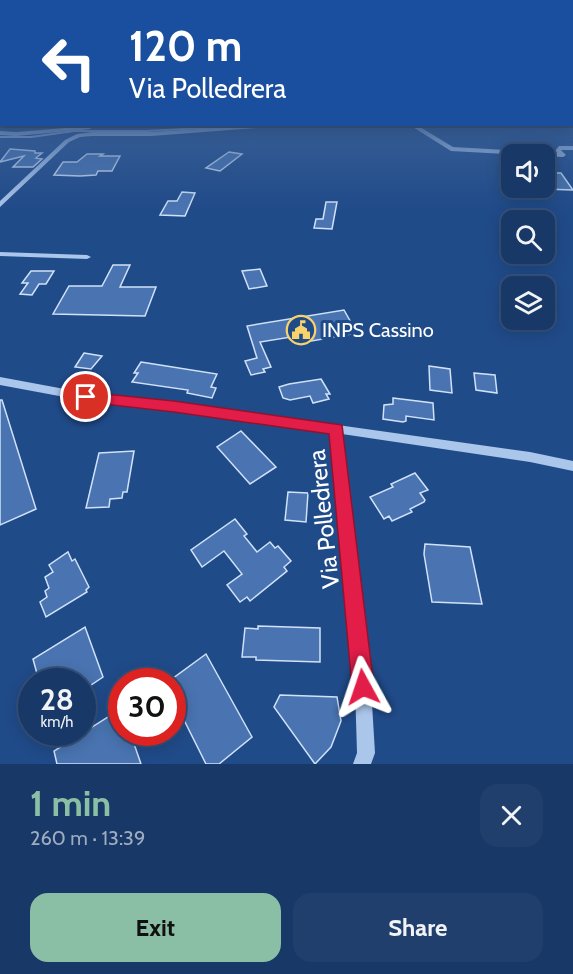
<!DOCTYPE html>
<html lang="en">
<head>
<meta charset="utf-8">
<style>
	:root { --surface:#183867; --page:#213f6d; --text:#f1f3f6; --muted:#9facc0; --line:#36527b; --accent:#8abfa5 }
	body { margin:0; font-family:Cabin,sans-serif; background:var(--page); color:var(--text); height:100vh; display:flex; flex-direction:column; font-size:22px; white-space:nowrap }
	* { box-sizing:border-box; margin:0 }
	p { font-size:20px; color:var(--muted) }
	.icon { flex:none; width:33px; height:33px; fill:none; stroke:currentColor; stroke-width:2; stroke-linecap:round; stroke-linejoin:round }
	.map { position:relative; height:764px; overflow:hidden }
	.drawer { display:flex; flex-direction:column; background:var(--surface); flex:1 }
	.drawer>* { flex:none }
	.guide { position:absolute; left:0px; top:0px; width:573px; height:126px; box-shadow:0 3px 15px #0003,0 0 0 2px var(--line); background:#1a4fa0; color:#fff; overflow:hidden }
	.controls { position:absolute; left:501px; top:144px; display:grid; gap:12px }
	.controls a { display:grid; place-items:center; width:54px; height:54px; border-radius:12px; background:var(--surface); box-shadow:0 3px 15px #0003,0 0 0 2px var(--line); font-size:30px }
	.speed { position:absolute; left:18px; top:668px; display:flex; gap:12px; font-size:30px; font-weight:700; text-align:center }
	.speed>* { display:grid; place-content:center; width:78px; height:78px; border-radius:50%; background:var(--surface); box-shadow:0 3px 15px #0003,0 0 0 2px var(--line); line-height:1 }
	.speed small { font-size:15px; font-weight:400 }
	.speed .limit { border:9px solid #d22; background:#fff; color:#111 }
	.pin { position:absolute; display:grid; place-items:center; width:51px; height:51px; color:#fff; margin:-26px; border:3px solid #fff; border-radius:50%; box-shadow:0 2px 6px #0007 }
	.me { position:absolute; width:66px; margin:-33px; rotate:355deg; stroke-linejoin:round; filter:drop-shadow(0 0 4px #0008) }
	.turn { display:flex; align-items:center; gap:21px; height:126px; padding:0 30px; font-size:27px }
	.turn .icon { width:78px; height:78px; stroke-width:2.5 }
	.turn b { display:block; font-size:42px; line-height:51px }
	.round { display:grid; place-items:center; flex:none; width:63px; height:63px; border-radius:18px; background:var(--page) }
	.summary { display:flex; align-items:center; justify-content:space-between; height:102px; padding:0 30px }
	h1 { font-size:36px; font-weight:700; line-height:45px; color:var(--accent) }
	.primary-button { display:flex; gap:12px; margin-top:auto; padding:12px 30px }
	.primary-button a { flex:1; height:69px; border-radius:18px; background:var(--accent); color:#111; font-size:24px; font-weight:700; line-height:69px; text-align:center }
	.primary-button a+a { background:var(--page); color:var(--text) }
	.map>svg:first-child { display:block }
</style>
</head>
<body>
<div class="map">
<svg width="573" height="764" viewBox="0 0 573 764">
	<rect width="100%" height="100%" fill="#204b89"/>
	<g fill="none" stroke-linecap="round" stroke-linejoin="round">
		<polyline stroke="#9fc1ec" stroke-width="2" points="0,137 31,137 74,131 147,131 260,125"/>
	</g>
	<g fill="#4974b1" stroke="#d0e1f8" stroke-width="1.5">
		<polygon points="10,149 35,151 35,153 42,153 36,158 42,159 33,167 13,167 24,156 0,162"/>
		<polygon points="229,152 242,154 220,171 206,168"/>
		<polygon points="87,154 103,154 100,156 120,156 112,171 98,171 96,175 80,176 54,175 63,162 77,162"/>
		<polygon points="544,173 561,173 573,190 544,189"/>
		<polygon points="182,192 195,193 185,216 160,215 168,201 177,201"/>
		<polygon points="326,202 337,202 332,229 314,228 316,219 323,219"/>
		<polygon points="113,265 130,265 120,287 156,287 145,316 53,314 69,286 102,286"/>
		<polygon points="260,269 267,286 249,289 242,271"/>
		<polygon points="31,271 54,271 46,284 39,284 32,295 20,294 28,283 22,283"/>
		<polygon points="344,310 357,333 306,342 303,335 260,342 271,367 263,369 265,372 251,375 245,361 257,358 247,326"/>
		<polygon points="84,353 102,356 91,369 75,367"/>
		<polygon points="141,362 217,374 211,387 216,388 212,398 187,393 188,390 132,382 138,373 134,373"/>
		<polygon points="429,366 450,369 452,393 430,390"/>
		<polygon points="474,373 495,375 497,393 476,390"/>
		<polygon points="321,379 330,394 326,394 329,399 313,403 310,396 290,400 283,398 279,387 289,384"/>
		<polygon points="393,398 433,403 434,420 406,416 406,421 403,422 383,419 384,405 393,404"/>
		<polygon points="0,400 2,400 36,509 0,525"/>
		<polygon points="241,431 276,467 250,484 217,447"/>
		<polygon points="134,451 127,492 123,492 122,498 110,499 109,507 86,508 99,453"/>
		<polygon points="415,473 428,490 420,493 425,500 424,502 410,509 412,512 392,521 389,516 384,519 370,497 393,487 391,484"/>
		<polygon points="288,492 308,493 306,522 285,520"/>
		<polygon points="235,519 247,534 244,536 257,552 270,542 275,548 278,546 291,561 284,567 287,571 250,601 247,597 240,602 227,585 242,574 224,551 202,567 191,550"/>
		<polygon points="425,544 470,547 482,604 432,602 424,554"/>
		<polygon points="68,552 72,561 75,559 89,587 86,590 87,592 46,617 40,602 47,597 45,591 49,588 45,577 53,572 49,565"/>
		<polygon points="258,626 320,628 320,662 256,660 256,657 242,657 245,628 258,629"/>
		<polygon points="85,627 103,677 82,691 82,681 39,681 33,659"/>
		<polygon points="206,654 252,737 219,764 206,764 172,696 172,679"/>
		<polygon points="280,695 337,697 341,721 331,747 315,764 274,707"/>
		<polygon points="122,708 122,732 130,732 141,764 57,764 54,751"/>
	</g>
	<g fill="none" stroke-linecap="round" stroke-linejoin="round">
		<g fill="#abc6eb" fill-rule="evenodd">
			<polygon points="275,124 310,124 151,136 92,136 80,137 69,142 0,207 0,201 65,140 77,134 92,132 151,132"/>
			<polygon points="408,124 415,124 453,147 557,153 555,151 559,146 573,146 573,150 561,150 566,155 563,157 451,151"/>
			<polygon points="89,126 91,129 16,136 0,135 0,131 16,132"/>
			<polygon points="0,252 87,255 91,257 87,259 0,256"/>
			<polygon points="0,377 86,393 174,402 530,452 573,461 573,471 530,462 342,434 371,687 375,753 371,764 353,764 357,753 355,687 331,433 174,410 86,401 0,385"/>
		</g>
	</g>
	<linearGradient id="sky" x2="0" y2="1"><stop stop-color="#12294b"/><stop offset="0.49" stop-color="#3c6197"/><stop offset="1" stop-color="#3c6197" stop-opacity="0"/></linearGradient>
	<rect width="573" height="210" fill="url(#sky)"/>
	<polygon fill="#e11d48" stroke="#92132f" stroke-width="1.5" points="86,392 174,401 342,425 374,687 371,695 363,698 356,695 352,687 329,434 174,412 86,402 79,397"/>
	<defs>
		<g id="civic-ring" transform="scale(1.5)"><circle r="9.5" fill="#204b89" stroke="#f8d36c" stroke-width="1.5"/><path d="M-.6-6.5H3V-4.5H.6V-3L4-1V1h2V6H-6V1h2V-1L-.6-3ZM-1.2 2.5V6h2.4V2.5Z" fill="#f8d36c"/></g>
	</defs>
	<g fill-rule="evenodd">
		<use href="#civic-ring" x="301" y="330"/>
	</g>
	<g text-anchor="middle" stroke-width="6" stroke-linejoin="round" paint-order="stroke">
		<g font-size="20" fill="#fff" stroke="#204b89" text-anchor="start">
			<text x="322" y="337">INPS Cassino</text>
		</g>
		<g font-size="24" fill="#fff" stroke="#204b89">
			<text transform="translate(324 519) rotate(-96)" y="8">Via Polledrera</text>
		</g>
	</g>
</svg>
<div class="controls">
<a><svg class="icon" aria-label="sound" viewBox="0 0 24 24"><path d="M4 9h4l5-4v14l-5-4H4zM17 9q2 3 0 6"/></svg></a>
<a><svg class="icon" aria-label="search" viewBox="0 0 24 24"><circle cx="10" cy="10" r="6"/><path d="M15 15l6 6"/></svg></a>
<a><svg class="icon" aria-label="layers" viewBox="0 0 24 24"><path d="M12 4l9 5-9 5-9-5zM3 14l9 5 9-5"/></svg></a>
</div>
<div class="speed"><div>28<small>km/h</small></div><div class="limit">30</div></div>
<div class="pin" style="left:86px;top:397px;background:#d93025"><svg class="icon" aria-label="arrive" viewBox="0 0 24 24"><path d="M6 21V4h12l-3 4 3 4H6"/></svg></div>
<svg class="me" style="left:363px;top:687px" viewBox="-20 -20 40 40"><path d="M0-17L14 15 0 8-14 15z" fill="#e11d48" stroke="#fff" stroke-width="4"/></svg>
<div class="guide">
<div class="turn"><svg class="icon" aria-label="left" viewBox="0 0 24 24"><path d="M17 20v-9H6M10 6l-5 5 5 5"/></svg><div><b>120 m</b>Via Polledrera</div></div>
</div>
</div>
<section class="drawer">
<div class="summary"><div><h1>1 min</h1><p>260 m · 13:39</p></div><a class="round"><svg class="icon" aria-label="close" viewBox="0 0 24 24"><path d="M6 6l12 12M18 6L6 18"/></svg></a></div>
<div class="primary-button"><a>Exit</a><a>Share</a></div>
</section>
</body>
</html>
